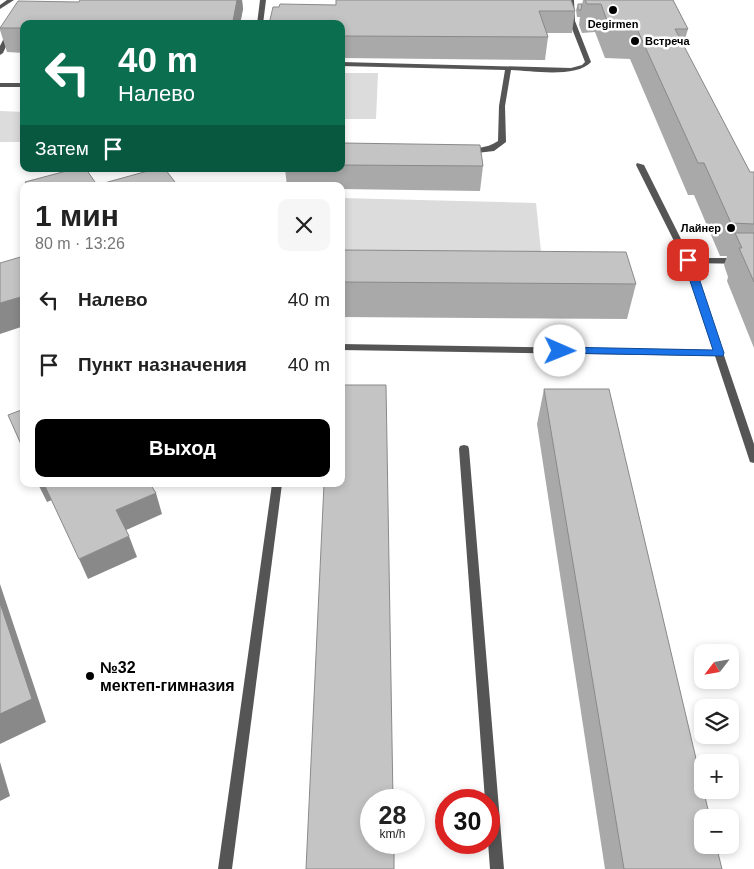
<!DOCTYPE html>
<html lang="ru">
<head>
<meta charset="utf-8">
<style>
	:root { --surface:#fff; --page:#f6f6f6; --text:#222; --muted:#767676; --accent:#000 }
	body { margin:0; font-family:Arial,sans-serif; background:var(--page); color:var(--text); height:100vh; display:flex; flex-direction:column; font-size:19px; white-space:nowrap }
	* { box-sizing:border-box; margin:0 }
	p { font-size:16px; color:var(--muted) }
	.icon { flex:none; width:28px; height:28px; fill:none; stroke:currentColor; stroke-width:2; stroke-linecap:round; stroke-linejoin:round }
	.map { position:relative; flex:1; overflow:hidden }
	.panel { position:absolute; left:20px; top:182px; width:325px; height:305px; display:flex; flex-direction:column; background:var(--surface); border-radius:10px; box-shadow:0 2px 8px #0003 }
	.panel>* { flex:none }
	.hud { position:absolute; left:20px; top:20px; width:325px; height:152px; border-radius:10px; box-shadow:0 2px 8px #0003; background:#0b6e4f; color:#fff; overflow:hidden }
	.needle { width:32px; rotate:239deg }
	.buttons { position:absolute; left:694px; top:644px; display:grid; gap:10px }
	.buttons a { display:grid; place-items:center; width:45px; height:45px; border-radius:10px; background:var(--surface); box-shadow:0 2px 8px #0003; font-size:25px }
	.speed { position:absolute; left:360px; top:789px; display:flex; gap:10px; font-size:25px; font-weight:700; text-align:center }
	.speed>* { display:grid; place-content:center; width:65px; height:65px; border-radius:50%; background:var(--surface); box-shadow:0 2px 8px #0003; line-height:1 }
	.speed small { font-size:12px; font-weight:400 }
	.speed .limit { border:8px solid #d22; background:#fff; color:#111 }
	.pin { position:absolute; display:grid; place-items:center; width:42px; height:42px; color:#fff; margin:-21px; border-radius:10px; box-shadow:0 2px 8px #0006 }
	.me { position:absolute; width:55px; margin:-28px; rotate:91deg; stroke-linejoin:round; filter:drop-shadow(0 0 4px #0008) }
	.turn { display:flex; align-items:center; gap:18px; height:105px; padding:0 15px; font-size:22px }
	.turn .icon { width:65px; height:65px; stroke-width:2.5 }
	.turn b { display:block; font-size:35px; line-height:42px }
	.then { display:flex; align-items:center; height:48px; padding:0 15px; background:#0003; gap:10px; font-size:19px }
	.round { display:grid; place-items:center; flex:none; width:52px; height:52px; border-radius:10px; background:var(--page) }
	.headline { display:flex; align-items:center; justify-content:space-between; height:85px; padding:0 15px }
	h1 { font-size:30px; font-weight:700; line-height:38px }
	.action { display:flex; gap:10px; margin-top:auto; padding:10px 15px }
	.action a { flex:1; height:58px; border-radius:10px; background:var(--accent); color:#fff; font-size:20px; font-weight:700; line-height:58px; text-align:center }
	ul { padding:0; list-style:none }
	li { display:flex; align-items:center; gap:15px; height:65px; padding:0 15px }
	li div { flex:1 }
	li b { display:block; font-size:19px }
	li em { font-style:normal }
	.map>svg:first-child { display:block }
</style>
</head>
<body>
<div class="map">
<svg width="754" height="869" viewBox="0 0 754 869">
	<rect width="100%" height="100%" fill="#fff"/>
	<g fill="#dcdcdc">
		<polygon points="341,73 378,73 376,119 341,119"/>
		<polygon points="0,111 24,112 24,142 0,142"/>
		<polygon points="341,198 536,203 543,271 341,268"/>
	</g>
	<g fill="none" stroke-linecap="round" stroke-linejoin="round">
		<g fill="#555" fill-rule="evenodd">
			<polygon points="7,0 14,0 0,9 0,5"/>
			<polygon points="260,0 266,0 263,24 257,24"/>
			<path d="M568,0H574L575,21L591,62C577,78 532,71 511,70L505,106L506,142L494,151L468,154L464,152C475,146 485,150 498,141L499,106L505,70L341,66V62L571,68L582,65L585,62L569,21Z"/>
			<polygon points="7,32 12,33 3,53 0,55 0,46"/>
			<rect x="0" y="83" width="24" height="4"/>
			<polygon points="688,258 754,258 754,264 685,263 684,261"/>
		</g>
		<g fill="#555" fill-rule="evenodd">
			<polygon points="637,163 644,165 692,261 754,444 754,463 750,462 749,459 715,356 341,350 341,344 713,350 684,261 636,165"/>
			<polygon points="464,445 468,446 469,449 504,869 490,869 488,842 489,800 485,800 459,449 460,446"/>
			<polygon points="272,484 282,484 232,869 218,869"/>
		</g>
	</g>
	<g fill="#a9a9a9">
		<polygon points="80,0 242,0 243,9 240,24 24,24 24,53 7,52 0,30 0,27 79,2"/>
		<polygon points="583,0 673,0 688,29 683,46 750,172 754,172 754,348 727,281 728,277 724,265 727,256 720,256 694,195 688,195 630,59 605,58 595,32 582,33 579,25 580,17 577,17 576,10 578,4 582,4"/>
		<polygon points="336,5 575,11 572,33 547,33 548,37 545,60 341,58 341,24"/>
		<polygon points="341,143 483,166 480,191 341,189 341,186 287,186 285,169 341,169"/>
		<polygon points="341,250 636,284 627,319 341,317"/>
		<polygon points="544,389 722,869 605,869 537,424"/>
	</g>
	<g fill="#898989">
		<polygon points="237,0 242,0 243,9 240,24 233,24 233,21"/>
		<polygon points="24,296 24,326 0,334 0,303"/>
		<polygon points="38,484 44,484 52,500 47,502"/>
		<polygon points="156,493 162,514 124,531 116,510"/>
		<polygon points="129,536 137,557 88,579 79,559"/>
		<polygon points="0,584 46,722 0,744"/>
		<polygon points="0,762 10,796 0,801"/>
	</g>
	<g fill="#c4c4c4" stroke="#898989">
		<polygon points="80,0 237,0 233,21 195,22 194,24 24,24 24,28 0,28 18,1 79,2"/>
		<polygon points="336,0 571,0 575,11 539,11 548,37 341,36 341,24 269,24 273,7 279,7 280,4 336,5"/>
		<polygon points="585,0 673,0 688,29 675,29 750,172 754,172 754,224 731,223 704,163 698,163 637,29 610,29 601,4 587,4"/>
		<polygon points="578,4 582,4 581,10 578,10"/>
		<polygon points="341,143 480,145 483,166 341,165"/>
		<polygon points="74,169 86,169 97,185 155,169 165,169 178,186 28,186 25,182"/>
		<polygon points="735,233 754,233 754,282 739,248 742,248"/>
		<polygon points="341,250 626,252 636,284 341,282"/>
		<polygon points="24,256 24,296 0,303 0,263"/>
		<polygon points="341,385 386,385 393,800 371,800 371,842 394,842 394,869 306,869 324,484 341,484"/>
		<polygon points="544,389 609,389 710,818 702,818 702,845 716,845 722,869 624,869"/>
		<polygon points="24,409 24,451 8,415"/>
		<polygon points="44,484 150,484 156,493 116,510 129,536 79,559"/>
		<polygon points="0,603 32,699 0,714"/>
	</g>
	<polygon fill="#1a73e8" stroke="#114b97" points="685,258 691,258 693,260 724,353 723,356 556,353 555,351 556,348 560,347 713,350 683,260"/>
	<g fill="#000" stroke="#fff" stroke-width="2">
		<circle cx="613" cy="10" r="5"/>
		<circle cx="635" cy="41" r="5"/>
		<circle cx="731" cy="228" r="5"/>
		<circle cx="90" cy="676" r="5"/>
	</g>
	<g text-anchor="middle" stroke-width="5" stroke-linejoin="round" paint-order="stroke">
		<g font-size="11" font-weight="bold" fill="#000" stroke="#fff">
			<text x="613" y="28">Degirmen</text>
			<text x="645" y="45" text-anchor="start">Встреча</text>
			<text x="721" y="232" text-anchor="end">Лайнер</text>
		</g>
		<g font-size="16" font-weight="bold" fill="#000" stroke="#fff" text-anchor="start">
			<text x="100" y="673">№32<tspan x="100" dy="18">мектеп-гимназия</tspan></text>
		</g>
	</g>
</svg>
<div class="buttons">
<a><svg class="needle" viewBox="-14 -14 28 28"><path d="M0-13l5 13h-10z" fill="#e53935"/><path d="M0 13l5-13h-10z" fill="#767676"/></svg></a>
<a><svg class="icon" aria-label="layers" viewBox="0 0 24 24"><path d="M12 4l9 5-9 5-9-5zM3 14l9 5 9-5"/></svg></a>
<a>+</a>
<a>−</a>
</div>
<div class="speed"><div>28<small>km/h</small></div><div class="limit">30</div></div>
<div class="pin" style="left:688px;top:260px;background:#d93025"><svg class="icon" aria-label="arrive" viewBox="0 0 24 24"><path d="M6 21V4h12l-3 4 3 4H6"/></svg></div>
<svg class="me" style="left:560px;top:351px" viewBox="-20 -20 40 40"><circle r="19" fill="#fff"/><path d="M0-13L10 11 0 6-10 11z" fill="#1a73e8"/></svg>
<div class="hud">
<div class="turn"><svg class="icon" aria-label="left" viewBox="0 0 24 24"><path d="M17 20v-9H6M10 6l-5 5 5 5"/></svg><div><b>40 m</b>Налево</div></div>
<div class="then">Затем<svg class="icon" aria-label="arrive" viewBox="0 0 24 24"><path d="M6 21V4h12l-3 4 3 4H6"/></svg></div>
</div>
<section class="panel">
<div class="headline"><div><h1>1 мин</h1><p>80 m · 13:26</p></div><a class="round"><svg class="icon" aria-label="close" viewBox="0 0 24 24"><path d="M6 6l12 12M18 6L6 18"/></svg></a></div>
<ul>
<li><svg class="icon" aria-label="left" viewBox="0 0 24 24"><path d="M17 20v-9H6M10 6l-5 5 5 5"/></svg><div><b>Налево</b></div><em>40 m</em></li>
<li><svg class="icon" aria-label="arrive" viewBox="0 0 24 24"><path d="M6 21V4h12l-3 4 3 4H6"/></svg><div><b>Пункт назначения</b></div><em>40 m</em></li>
</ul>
<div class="action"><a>Выход</a></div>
</section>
</div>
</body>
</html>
